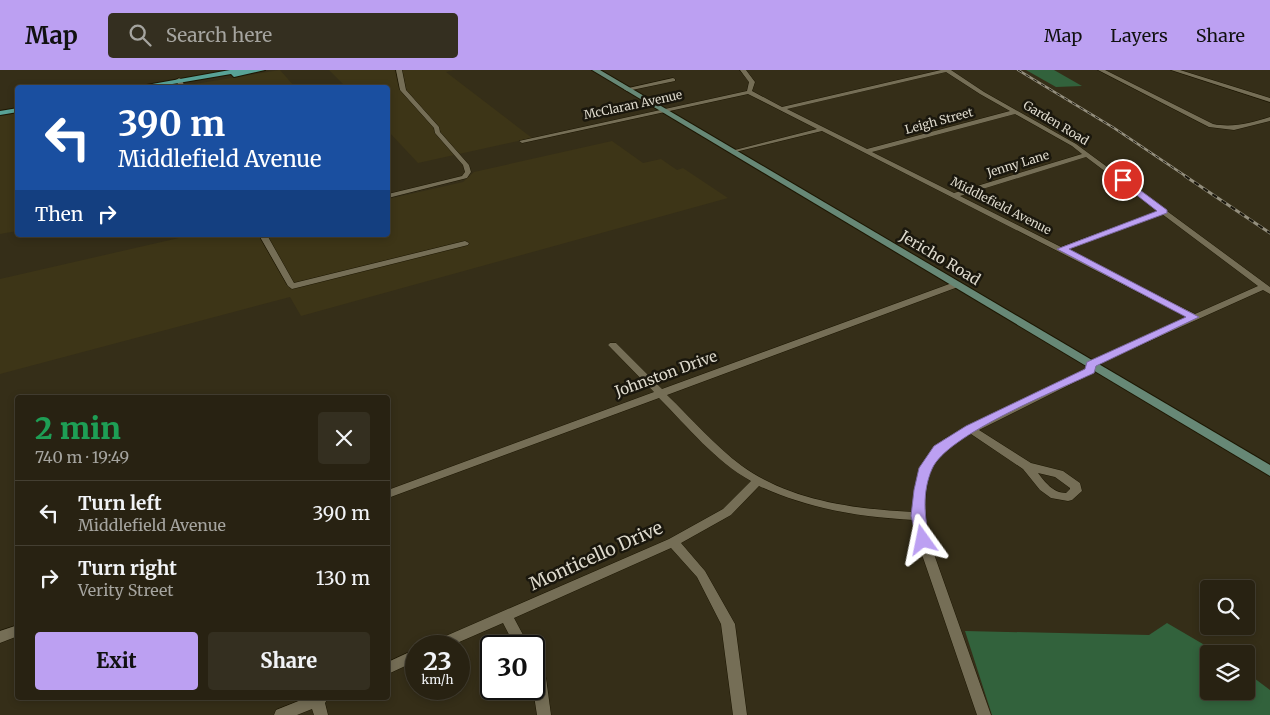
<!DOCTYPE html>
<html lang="en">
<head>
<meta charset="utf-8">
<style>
	:root { --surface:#282212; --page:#342f20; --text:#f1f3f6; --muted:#a5a49f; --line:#443f32; --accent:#bca0f2 }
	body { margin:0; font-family:Merriweather,serif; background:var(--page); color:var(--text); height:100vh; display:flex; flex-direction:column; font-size:19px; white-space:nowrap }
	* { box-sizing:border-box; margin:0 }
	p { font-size:16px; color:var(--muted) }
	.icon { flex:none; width:28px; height:28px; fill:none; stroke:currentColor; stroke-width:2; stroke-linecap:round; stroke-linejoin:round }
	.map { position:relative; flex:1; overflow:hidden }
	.sheet { position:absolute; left:15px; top:325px; width:375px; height:305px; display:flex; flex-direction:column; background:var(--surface); border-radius:5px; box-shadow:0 2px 8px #0003,0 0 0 1px var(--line) }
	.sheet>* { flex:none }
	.guide { position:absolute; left:15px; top:15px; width:375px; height:152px; border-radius:5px; box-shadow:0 2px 8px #0003,0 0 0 1px var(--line); background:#1a4fa0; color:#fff; overflow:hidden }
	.tools { position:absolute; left:1200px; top:510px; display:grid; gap:10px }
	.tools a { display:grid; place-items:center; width:55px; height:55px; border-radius:5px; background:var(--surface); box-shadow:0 2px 8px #0003,0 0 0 1px var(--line); font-size:25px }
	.speed { position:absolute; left:405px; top:565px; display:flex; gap:10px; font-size:25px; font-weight:700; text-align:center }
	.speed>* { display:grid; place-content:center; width:65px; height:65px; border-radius:50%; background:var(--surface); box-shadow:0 2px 8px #0003,0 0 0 1px var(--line); line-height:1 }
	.speed small { font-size:12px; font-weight:400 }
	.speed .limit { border:2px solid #111; border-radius:8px; background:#fff; color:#111 }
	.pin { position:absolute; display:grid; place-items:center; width:42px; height:42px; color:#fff; margin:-21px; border:2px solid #fff; border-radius:50%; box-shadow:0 1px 5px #0007 }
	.me { position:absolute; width:55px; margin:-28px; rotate:348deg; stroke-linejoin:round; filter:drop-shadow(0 0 4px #0008) }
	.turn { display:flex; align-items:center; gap:18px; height:105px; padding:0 20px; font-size:22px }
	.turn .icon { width:65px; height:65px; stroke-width:2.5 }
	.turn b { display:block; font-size:35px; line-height:42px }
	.then { display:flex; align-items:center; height:48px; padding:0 20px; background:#0003; gap:10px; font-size:19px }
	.round { display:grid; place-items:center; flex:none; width:52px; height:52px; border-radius:5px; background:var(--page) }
	.headline { display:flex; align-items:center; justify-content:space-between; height:85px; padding:0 20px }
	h1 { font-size:30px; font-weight:800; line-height:38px; color:#1e9e55 }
	.button { display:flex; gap:10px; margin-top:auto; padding:10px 20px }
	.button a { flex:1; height:58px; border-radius:5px; background:var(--accent); color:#111; font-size:20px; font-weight:800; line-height:58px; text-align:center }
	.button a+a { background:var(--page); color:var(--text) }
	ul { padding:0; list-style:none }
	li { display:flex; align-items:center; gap:15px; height:65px; padding:0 20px; border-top:1px solid var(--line) }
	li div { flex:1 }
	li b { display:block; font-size:19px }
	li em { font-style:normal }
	header { display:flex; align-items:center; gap:30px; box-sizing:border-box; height:70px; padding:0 25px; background:var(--accent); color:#111 }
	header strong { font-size:24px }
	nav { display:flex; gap:28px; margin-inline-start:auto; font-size:18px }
	.search { width:350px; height:45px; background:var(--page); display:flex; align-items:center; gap:12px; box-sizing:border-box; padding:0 18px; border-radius:5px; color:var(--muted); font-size:19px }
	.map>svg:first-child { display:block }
</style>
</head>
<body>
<header>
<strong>Map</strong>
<div class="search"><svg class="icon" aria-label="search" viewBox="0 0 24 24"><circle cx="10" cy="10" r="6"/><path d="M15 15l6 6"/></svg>Search here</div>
<nav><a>Map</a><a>Layers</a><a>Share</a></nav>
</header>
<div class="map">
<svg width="1270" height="645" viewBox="0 0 1270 645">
	<rect width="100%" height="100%" fill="#352e18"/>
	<g fill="#3d3517">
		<polygon points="280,0 295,17 190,18 188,15"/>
		<polygon points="329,0 454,0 446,2 532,68 418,93 388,61 388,18 346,17"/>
		<polygon points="17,43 17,161 0,164 0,46"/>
		<polygon points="612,71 643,93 661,89 677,100 683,98 728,128 301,246 290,227 0,304 0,209 192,165 388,165 388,129 463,112 474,102"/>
	</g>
	<g fill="#32623c">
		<polygon points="1026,0 1054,0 1082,16 1056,17"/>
		<polygon points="1167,553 1220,584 1209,584 1209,621 1246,621 1246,602 1270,620 1270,645 992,645 965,561 1149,565"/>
	</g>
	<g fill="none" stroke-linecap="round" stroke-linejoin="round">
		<g stroke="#1c1602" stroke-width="1">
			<g id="minor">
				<polygon points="396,0 402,0 406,20 439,57 440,62 469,95 471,102 467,108 388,128 388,124 454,108 462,106 465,102 463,95 435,63 434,58 400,20"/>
				<path d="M740,0H746L755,12L752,21L782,37L941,0H951L984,22L1076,74L1270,217V224L1263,220L1096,295L1093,303L979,360L1031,393L1063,401L1080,413L1082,421L1072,430L1068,431L1051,428L1040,420L1023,399L971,364C965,367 958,369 953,373C921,393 923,438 929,470L991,645H977L917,470L914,450C860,447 809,439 759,416L731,445L681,473L705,501L735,554L747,645H733L721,554L697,507L671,478L514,548L529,576H515L503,553L450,576H430L432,572L669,469L723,439L751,411C715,391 688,357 659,328L388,428V420L654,322L610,277L608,275L610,273H616L662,319L952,213H958V217L667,325C692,349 715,376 742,396C791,431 855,439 913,442C914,412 923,389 944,369L1085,300L1088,292L1187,247L822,61L731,83V81L817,59L748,24L522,73L519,71L747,21L749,12ZM946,2L980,24L1010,41L867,79L787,39ZM1015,44L1072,76L1082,84L954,123L872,82ZM1086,87L1158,141L1061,177L960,126ZM1162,144L1258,216L1195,244L1067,180ZM1038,403L1055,407L1070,418V419L1066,423C1053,423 1045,412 1038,403Z"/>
				<path d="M1098,0H1105L1213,54C1233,58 1250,53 1270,47V51L1234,60L1209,57Z"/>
				<polygon points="1171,0 1180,0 1270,28 1270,32"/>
				<polygon points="179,8 181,9 186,18 180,18 176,10"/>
				<polygon points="673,8 675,9 675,11 627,21 624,19"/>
				<polygon points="259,165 267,165 294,213 465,171 469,173 468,175 292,219 288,216"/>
				<polygon points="18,555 18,566 0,573 0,561"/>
				<polygon points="416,579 416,591 388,604 388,592"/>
				<polygon points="534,592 539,594 546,608 551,645 537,645 533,619"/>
				<polygon points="306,628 328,628 325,633 328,645 314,645 312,639 297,645 274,645 276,640"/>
			</g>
		</g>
		<g stroke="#1c1602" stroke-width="2">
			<polygon id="secondary" points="592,0 600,0 1270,395 1270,406"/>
		</g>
		<g stroke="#1c1602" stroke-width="2">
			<g id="primary">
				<polygon points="230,0 265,0 234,7 231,4 149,18 130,18"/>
				<polygon points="18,38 18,42 0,45 0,41"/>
			</g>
		</g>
		<use href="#minor" fill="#756e56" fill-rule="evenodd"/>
		<use href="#secondary" fill="#678876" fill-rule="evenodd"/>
		<use href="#primary" fill="#58a296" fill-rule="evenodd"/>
		<g stroke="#948f7e" stroke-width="2.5">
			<polyline id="rail-far1" points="1018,0 1114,58 1187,107"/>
		</g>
		<g stroke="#948f7e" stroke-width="3">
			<polyline id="rail" points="1185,106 1270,163"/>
		</g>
		<use href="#rail-far1" stroke="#1a170d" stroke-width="1" stroke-dasharray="4.5" stroke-linecap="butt"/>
		<use href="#rail" stroke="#1a170d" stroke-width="2" stroke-dasharray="5.5" stroke-linecap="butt"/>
	</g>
	<path fill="#bca0f2" stroke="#7a689d" d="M1120,109H1125L1167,140V143L1069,179L1199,247L1096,296L1094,303C1058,320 946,365 932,399C922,422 924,447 930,470L928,474H918L911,446L914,420L919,398L934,376L966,356L1085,299L1087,292L1186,247L1057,179L1157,141L1120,112Z"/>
	<g text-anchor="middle" stroke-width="5" stroke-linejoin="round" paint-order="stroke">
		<g font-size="12" fill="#ddd9cc" stroke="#1a170d">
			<text transform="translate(633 35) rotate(-12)" y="4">McClaran Avenue</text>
			<text transform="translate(939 51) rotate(-15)" y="4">Leigh Street</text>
			<text transform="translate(1056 53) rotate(31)" y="4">Garden Road</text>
			<text transform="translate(1018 94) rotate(-17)" y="4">Jenny Lane</text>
			<text transform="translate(1001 136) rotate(27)" y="4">Middlefield Avenue</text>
		</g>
		<g font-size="15" fill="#ddd9cc" stroke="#1a170d">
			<text transform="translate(940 188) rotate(31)" y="5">Jericho Road</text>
			<text transform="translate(666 304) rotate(-20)" y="5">Johnston Drive</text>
		</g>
		<g font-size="18" fill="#ddd9cc" stroke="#1a170d">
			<text transform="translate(596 486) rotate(-24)" y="6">Monticello Drive</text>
		</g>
	</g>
</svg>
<div class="tools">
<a><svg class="icon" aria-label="search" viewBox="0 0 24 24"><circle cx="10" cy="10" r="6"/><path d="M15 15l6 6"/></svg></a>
<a><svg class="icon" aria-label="layers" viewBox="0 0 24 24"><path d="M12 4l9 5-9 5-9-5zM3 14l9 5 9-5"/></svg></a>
</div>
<div class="speed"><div>23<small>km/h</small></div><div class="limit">30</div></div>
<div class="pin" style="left:1123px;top:110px;background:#d93025"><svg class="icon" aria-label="arrive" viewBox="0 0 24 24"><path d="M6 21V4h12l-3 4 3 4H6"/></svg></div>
<svg class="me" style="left:923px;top:470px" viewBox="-20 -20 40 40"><path d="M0-17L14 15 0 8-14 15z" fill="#bca0f2" stroke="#fff" stroke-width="4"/></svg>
<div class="guide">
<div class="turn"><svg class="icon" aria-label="left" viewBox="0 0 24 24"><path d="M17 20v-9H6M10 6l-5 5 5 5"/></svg><div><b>390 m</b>Middlefield Avenue</div></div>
<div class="then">Then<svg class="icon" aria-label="right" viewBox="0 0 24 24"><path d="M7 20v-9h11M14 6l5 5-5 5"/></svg></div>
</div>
<section class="sheet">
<div class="headline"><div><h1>2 min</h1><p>740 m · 19:49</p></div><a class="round"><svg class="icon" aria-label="close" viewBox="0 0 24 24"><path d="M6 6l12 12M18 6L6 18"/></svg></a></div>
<ul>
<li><svg class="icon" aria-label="left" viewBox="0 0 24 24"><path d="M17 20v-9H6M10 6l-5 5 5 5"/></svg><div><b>Turn left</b><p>Middlefield Avenue</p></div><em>390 m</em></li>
<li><svg class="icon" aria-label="right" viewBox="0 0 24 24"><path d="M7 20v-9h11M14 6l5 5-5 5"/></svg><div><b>Turn right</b><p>Verity Street</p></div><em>130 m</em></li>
</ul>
<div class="button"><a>Exit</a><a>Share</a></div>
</section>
</div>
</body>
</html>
